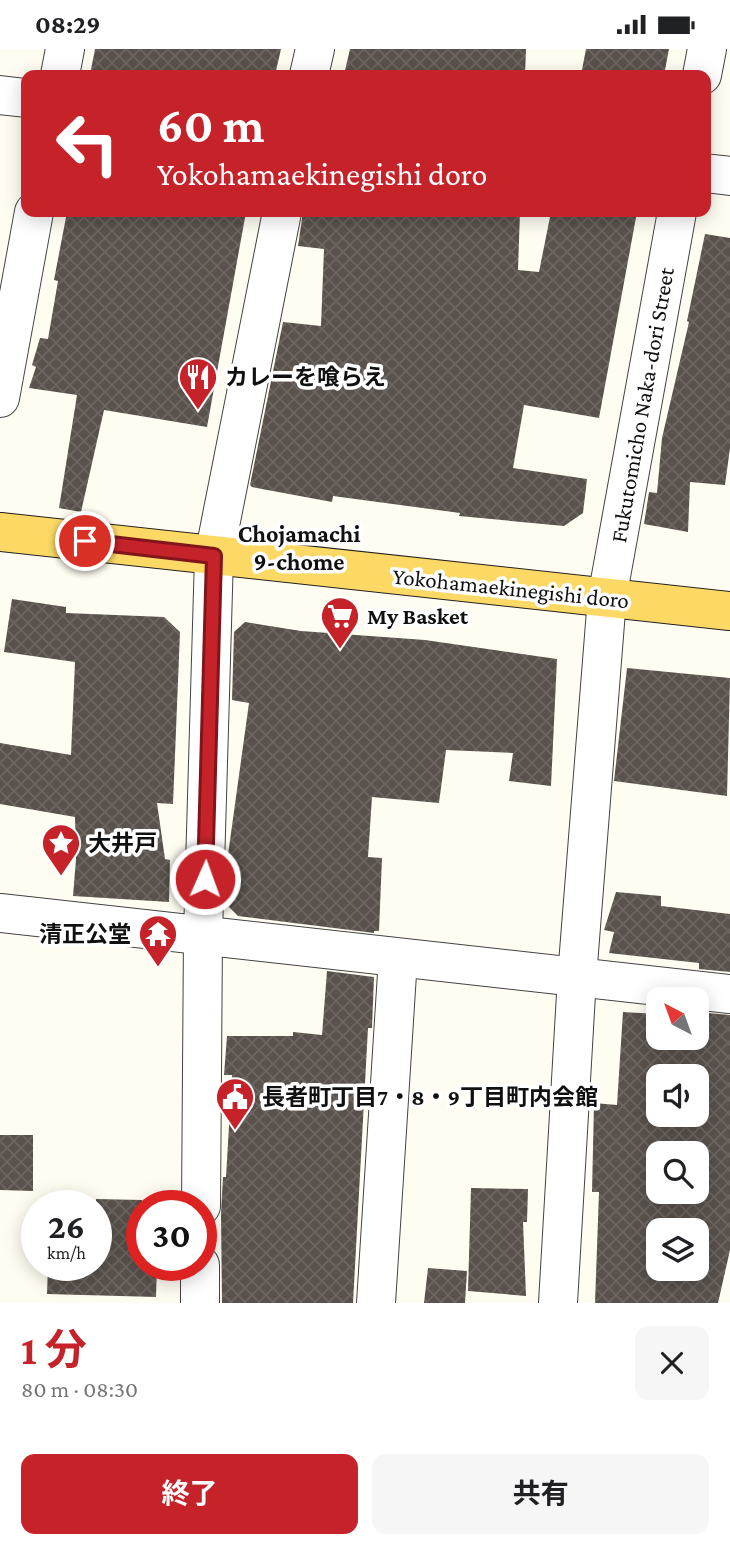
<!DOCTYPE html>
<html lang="ja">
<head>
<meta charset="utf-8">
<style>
	:root { --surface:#fff; --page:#f6f6f6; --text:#202124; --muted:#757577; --accent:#c52229 }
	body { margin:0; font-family:"Crimson Pro","Noto Sans JP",serif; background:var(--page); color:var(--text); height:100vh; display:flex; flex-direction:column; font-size:26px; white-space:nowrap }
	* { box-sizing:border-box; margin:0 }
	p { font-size:23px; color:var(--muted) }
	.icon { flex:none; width:38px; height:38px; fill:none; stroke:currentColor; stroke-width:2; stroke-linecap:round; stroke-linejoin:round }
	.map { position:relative; height:1254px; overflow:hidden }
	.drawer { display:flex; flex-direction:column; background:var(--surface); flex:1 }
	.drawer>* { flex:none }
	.guide { position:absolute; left:21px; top:21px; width:690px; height:147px; border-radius:14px; box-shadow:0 4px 18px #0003; background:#c52229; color:#fff; overflow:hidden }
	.needle { width:46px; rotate:319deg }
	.tools { position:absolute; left:646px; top:938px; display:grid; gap:14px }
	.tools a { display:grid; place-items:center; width:63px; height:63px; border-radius:14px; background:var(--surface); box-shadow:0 4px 18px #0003; font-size:35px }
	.speed { position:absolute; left:21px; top:1141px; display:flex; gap:14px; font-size:35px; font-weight:700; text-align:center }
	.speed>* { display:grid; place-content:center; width:91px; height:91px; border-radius:50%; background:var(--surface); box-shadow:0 4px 18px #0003; line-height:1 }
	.speed small { font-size:18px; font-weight:400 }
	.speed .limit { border:10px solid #d22; background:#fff; color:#111 }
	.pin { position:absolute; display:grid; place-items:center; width:60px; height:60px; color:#fff; margin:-30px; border:4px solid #fff; border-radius:50%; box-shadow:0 2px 7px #0007 }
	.me { position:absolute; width:77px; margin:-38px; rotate:2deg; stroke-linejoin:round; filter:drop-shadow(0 0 5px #0008) }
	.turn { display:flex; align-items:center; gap:24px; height:147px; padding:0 21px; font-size:32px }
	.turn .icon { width:91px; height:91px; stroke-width:2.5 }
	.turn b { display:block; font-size:49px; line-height:60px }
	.round { display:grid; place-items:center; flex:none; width:74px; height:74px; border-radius:14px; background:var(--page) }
	.head { display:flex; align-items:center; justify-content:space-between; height:119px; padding:0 21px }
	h1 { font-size:42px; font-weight:700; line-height:52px; color:var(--accent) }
	.primary-button { display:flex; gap:14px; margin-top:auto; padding:14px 21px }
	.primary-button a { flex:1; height:80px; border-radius:14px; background:var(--accent); color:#fff; font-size:28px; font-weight:700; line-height:80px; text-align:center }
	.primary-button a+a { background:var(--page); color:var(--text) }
	.status { display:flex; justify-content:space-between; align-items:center; height:49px; padding:0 35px; background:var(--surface); direction:ltr }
	.status svg { height:19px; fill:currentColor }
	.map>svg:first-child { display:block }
</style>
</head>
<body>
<div class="status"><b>08:29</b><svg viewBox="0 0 49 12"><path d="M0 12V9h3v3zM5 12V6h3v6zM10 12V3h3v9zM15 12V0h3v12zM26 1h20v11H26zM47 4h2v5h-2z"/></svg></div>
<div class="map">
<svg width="730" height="1254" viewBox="0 0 730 1254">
	<defs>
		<pattern id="building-cross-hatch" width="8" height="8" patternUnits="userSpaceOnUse" patternTransform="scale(1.75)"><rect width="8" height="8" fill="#59514b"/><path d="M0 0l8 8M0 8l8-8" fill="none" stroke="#6c6561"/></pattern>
	</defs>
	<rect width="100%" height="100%" fill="#fffdf2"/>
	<g fill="url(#building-cross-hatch)" fill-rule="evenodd">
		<polygon points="95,0 281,0 275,26 90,26"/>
		<polygon points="350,0 526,0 525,26 344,26"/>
		<polygon points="586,0 669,0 664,26 581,26"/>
		<polygon points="67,163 246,163 207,378 104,361 81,463 59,459 77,346 29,339 36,318 32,316 40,289 48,290 58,232 54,231"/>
		<polygon points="303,163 520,163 518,221 539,223 551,163 637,163 599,369 524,356 513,419 587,430 583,464 564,477 459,467 460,464 333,447 332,453 252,438 250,436 283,273 321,277 324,200 298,197"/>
		<polygon points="705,185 730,189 730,399 725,436 690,433 688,483 644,475 649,443 657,444 662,389 689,273 687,272"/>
		<polygon points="12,550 66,558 66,564 164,568 180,583 173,755 157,754 165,810 170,811 169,853 73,847 76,810 75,768 0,755 0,694 71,706 75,613 4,603"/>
		<polygon points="245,573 301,582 425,591 557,610 551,737 509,732 513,704 446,701 439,754 372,748 368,808 382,809 379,882 374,882 374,884 238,867 226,855 227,813 249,654 232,651 234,583"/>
		<polygon points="627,619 730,629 727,747 614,732"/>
		<polygon points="616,843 661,847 661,857 730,865 730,923 699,920 699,914 609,904 614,883 604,881"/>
		<polygon points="327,922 374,928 372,979 368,979 353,1254 222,1254 221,1164 223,1128 226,1128 232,1026 224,1026 227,987 293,987 293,983 322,986"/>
		<path d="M623,963L658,965V989H696L697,963L730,966V1201L718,1254H595L599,1143H592L594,1054L617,1056ZM658,1027H696V1066H658ZM658,1104H696V1143H658ZM658,1181H696V1220H658Z"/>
		<polygon points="0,1086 33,1086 33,1142 0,1141"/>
		<polygon points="471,1139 528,1140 527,1173 523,1173 526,1247 468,1242"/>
		<polygon points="96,1150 142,1151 142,1216 157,1216 156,1248 47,1245 48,1216 96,1216"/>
		<polygon points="428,1219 467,1222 465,1254 424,1254"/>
	</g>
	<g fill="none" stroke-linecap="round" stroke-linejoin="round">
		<g stroke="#434343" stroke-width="40">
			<g id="minor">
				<polyline points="60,26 65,0"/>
				<polyline points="309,26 315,0"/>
				<polyline points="702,26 707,0"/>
				<polyline points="0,46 26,49"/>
				<polyline points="705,124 730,127"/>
				<polyline points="0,349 34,163"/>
				<polyline points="0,864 730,945"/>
				<polyline points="201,1157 203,886 214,507 282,163"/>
				<polyline points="200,1254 200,1216"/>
				<polyline points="376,1254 398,909"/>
				<polyline points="558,1254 577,928 607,549 677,163"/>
			</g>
		</g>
		<g stroke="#212121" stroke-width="40">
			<polyline id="major" points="0,483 730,562"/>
		</g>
		<use href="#minor" stroke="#fff" stroke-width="38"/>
		<use href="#major" stroke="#fcd865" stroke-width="38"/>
	</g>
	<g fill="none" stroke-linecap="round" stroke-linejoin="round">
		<g stroke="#80161b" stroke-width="18">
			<polyline id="route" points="85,492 214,507 205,830"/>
		</g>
		<use href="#route" stroke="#c52229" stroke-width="12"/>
	</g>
	<defs>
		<g id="restaurant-pin" transform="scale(2.0125)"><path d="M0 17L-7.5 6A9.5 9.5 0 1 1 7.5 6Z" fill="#c52229" stroke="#fff"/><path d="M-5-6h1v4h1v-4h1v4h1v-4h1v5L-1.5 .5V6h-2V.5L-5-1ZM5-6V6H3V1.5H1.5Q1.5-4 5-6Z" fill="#fff"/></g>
		<g id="supermarket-pin" transform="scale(2.0125)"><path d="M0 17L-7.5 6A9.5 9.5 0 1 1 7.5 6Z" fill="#c52229" stroke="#fff"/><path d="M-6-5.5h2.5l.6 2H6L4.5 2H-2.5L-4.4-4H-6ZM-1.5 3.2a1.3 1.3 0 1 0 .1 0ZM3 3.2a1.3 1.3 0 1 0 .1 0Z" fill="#fff"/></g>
		<g id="sight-pin" transform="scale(2.0125)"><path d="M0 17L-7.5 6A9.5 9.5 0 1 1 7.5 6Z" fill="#c52229" stroke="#fff"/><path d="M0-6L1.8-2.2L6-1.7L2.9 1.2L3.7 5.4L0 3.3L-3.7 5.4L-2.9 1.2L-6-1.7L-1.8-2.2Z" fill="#fff"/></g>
		<g id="temple-pin" transform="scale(2.0125)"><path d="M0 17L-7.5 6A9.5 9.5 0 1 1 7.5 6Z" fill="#c52229" stroke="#fff"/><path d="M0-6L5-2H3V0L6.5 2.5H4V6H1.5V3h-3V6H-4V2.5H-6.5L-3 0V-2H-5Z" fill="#fff"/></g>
		<g id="civic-pin" transform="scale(2.0125)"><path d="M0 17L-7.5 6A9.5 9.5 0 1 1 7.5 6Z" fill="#c52229" stroke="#fff"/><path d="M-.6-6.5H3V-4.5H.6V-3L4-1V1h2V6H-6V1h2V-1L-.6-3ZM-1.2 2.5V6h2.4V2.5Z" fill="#fff"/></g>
	</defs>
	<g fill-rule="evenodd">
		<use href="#restaurant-pin" x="198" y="328"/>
		<use href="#supermarket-pin" x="340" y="567"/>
		<use href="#sight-pin" x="61" y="794"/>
		<use href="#temple-pin" x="158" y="885"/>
		<use href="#civic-pin" x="235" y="1048"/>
	</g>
	<g text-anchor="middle" stroke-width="7" stroke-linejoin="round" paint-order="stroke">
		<g font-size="23" font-weight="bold" fill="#101010" stroke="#fff" text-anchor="start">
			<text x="225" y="336">カレーを喰らえ</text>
			<text x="367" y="575">My Basket</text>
			<text x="88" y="802">大井戸</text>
			<text x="131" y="893" text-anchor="end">清正公堂</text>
			<text x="262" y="1056">長者町丁目7・8・9丁目町内会館</text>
		</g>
		<g font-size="23" fill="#101010" stroke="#fff">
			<text transform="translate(642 356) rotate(-80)" y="8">Fukutomicho Naka-dori Street</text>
			<text transform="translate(511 539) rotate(6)" y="8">Yokohamaekinegishi doro</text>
		</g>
		<g font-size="24" font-weight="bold" fill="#101010" stroke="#fff">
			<text x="299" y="493">Chojamachi<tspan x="299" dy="28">9-chome</tspan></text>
		</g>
	</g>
</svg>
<div class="tools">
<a><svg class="needle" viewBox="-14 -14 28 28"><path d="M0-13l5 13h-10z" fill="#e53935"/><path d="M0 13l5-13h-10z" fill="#757577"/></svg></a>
<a><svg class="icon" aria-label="sound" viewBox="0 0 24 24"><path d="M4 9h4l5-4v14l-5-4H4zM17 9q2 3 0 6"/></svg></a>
<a><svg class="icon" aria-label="search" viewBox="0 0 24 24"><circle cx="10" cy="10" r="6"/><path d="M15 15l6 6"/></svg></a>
<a><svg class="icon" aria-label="layers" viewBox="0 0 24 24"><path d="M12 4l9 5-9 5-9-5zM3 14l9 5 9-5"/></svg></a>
</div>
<div class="speed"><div>26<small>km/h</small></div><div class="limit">30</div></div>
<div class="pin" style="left:85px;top:492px;background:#d93025"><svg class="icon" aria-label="arrive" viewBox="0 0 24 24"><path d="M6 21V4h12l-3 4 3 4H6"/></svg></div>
<svg class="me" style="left:205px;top:830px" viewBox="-20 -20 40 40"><circle r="17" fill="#c52229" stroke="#fff" stroke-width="3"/><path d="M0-11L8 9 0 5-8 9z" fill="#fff"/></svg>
<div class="guide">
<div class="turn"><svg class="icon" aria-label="left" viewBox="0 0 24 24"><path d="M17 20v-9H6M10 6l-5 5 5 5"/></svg><div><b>60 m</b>Yokohamaekinegishi doro</div></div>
</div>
</div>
<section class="drawer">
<div class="head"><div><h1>1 分</h1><p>80 m · 08:30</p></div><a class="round"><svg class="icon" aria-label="close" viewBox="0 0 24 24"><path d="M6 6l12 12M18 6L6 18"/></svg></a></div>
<div class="primary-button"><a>終了</a><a>共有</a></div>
</section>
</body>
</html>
